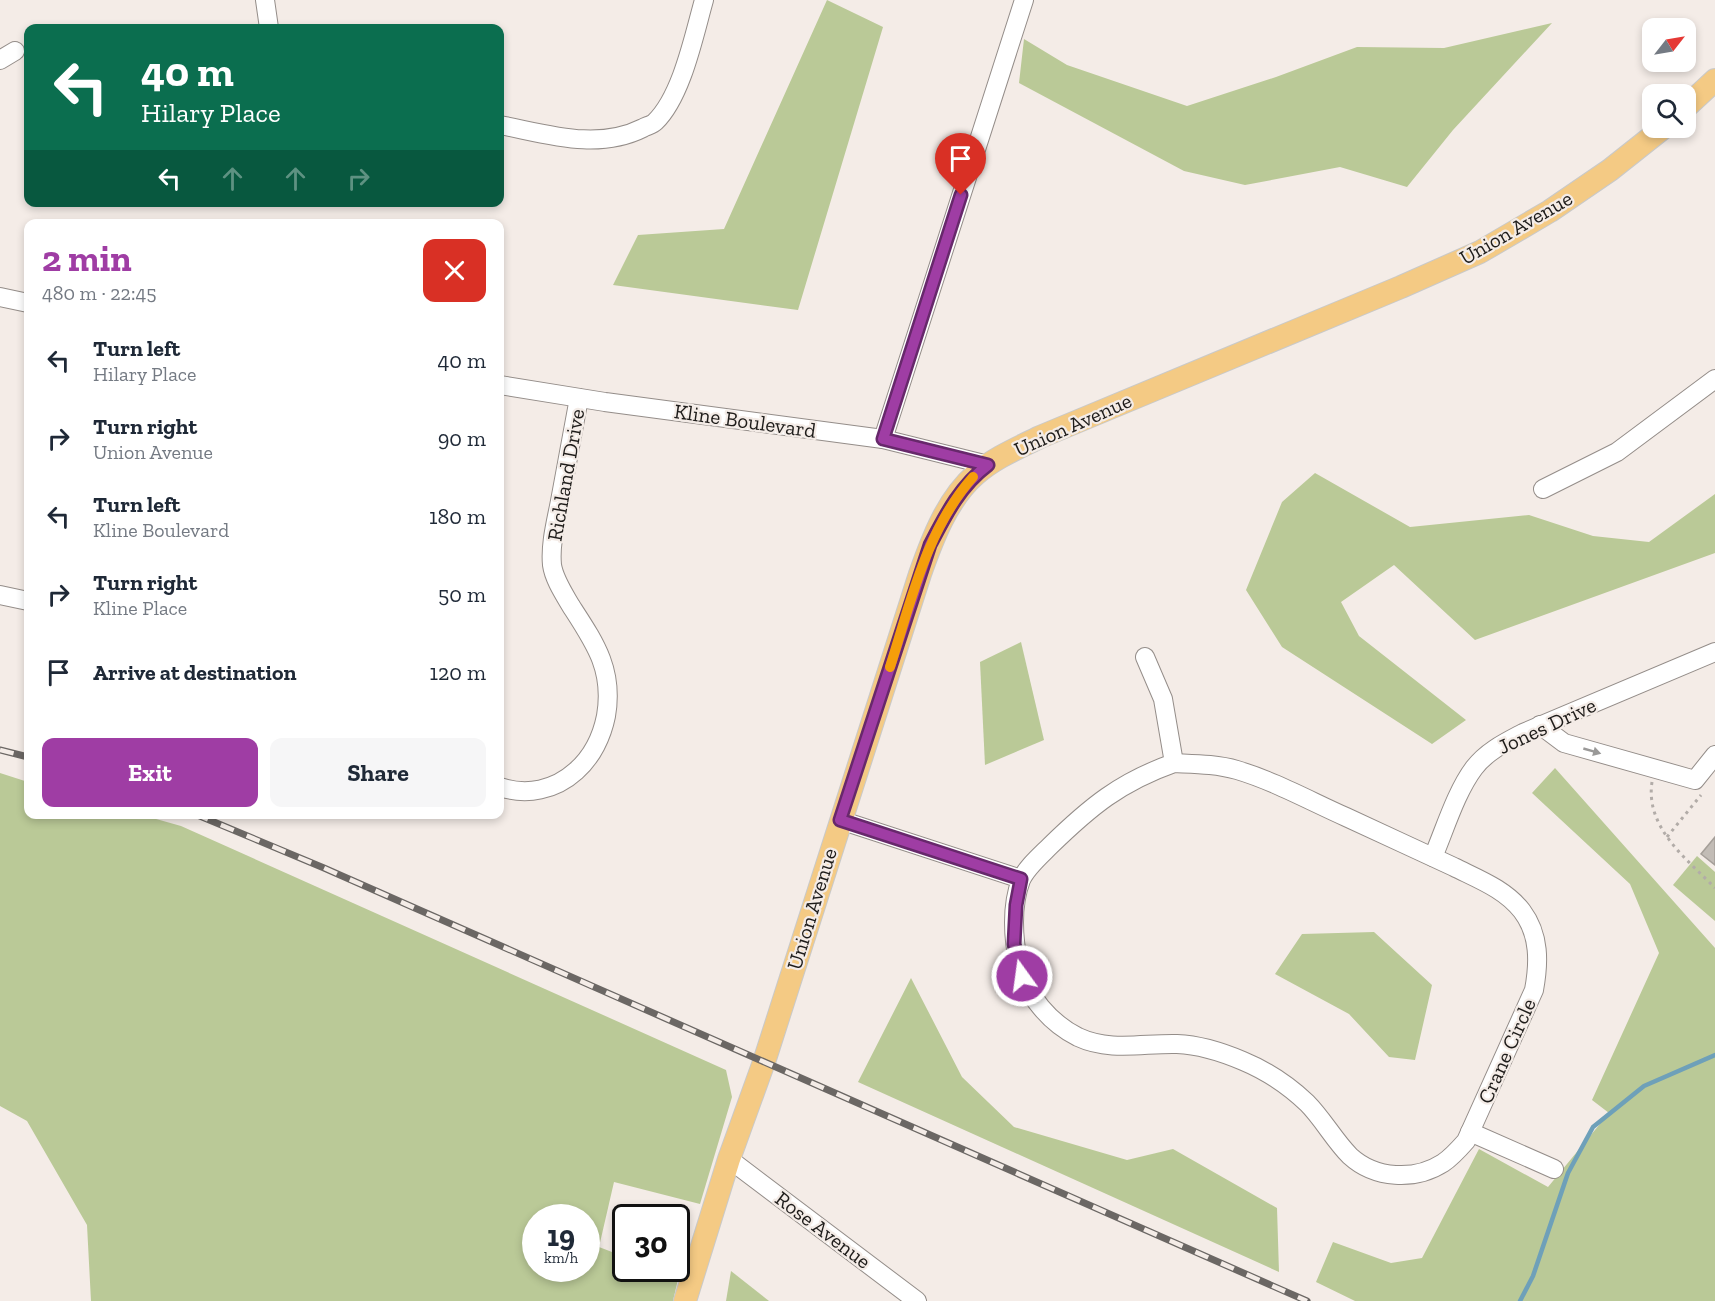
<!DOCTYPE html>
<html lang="en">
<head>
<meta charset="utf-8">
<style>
	:root { --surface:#fff; --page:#f6f6f7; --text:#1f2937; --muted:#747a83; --accent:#9f3da4 }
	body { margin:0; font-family:"Zilla Slab",serif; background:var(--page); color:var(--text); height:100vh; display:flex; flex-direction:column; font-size:22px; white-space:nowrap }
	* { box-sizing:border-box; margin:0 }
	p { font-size:20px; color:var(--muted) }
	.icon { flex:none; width:33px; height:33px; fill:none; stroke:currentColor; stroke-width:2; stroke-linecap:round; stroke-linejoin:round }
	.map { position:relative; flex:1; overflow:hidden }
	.side { position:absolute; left:24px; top:219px; width:480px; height:600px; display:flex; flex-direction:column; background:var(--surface); border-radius:12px; box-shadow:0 3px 9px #0003 }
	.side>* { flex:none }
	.banner { position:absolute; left:24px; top:24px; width:480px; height:183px; border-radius:12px; box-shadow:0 3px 9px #0003; background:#0b6e4f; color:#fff; overflow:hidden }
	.needle { width:39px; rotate:59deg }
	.controls { position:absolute; left:1642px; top:18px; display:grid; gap:12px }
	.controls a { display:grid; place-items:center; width:54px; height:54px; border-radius:12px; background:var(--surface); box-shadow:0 3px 9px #0003; font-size:30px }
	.speed { position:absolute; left:522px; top:1204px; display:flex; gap:12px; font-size:30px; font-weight:700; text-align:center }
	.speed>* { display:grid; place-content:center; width:78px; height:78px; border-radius:50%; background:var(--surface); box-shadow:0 3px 9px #0003; line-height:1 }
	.speed small { font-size:15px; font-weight:400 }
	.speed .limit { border:3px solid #111; border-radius:9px; background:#fff; color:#111 }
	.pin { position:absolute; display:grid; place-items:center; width:51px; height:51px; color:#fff; margin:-62px -26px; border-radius:50% 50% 50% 0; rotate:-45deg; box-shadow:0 0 6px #0007 }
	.pin .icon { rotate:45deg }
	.me { position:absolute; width:66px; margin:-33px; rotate:346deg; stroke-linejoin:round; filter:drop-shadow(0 0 4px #0008) }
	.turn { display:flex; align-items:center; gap:21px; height:126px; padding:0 18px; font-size:27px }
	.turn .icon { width:78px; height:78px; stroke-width:2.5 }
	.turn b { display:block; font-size:42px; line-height:51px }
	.lanes { display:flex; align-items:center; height:57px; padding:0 18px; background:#0003; justify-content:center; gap:30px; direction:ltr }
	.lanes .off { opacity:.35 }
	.round { display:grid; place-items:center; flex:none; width:63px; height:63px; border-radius:12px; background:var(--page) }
	.overview { display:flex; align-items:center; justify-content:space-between; height:102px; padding:0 18px }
	h1 { font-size:36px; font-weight:800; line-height:45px; color:var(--accent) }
	.action { display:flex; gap:12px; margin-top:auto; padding:12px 18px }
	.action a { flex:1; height:69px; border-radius:12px; background:var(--accent); color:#fff; font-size:24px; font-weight:800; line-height:69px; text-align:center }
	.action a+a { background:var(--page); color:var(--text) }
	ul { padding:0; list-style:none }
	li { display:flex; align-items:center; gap:18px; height:78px; padding:0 18px }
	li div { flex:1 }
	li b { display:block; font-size:22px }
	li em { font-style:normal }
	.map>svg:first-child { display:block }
</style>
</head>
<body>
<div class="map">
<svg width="1715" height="1301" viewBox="0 0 1715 1301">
	<rect width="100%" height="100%" fill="#f4ece7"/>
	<g fill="#bac997" fill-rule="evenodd">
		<polygon points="827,0 883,27 798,310 613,285 638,235 724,229"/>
		<polygon points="1552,23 1453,130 1407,187 1340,167 1245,185 1184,171 1019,83 1024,39 1067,65 1187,106 1276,77 1357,47 1444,48"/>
		<polygon points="1315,473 1410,527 1529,515 1593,536 1649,542 1715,494 1715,553 1475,640 1394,565 1341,602 1359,636 1466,720 1432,744 1282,647 1246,590 1282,502"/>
		<polygon points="1021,642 1044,740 985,765 980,662"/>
		<polygon points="1555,768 1715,948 1715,1301 1355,1301 1316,1282 1333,1242 1391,1263 1422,1258 1479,1149 1548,1187 1609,1113 1592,1100 1659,953 1630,884 1532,793"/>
		<path d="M0,773L28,782V814L142,815L181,826L726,1070L732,1097L700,1204L614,1182L599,1247L625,1257L626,1269H661L679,1275L673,1301H91L87,1225L27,1121L0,1106ZM536,1218H586V1269H536Z"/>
		<polygon points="1697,856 1715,872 1715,921 1673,885"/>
		<polygon points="1374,932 1432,985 1415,1060 1389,1057 1349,1014 1275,974 1302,934"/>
		<polygon points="911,978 962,1077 1014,1127 1127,1160 1173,1149 1277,1208 1279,1272 858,1082"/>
		<polygon points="731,1271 769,1301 726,1301"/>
	</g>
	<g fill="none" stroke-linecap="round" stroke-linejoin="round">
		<polyline stroke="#6ea0b9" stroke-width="4.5" points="1520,1301 1533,1276 1568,1173 1593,1127 1644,1086 1715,1055"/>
	</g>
	<polygon fill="#c2bcb6" stroke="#a59f99" stroke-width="1.5" points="1715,837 1715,865 1701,854"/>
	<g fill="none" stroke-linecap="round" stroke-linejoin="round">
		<g stroke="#948d89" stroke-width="20">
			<g id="minor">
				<polyline points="265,0 269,28"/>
				<polyline points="0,60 15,51"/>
				<path d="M500,125C547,134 597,151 643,128C646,126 652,125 655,122C682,96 694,35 704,0"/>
				<polyline points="0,297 28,303"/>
				<polyline points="500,385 605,402 883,439 988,465"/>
				<polyline points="883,439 1024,0"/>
				<polyline points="1543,489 1617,452 1715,379"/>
				<polyline points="0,595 28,601"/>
				<polyline points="1145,657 1163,699 1174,763"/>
				<polyline points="1540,725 1564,743 1695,780 1715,755"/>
				<path d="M1174,763C1195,764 1216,764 1237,770C1274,781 1310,801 1346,817C1382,834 1418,850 1454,867C1478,879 1505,889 1522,911C1540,935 1539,963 1534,990L1466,1141C1459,1149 1452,1157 1443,1163C1415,1181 1375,1179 1350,1156C1334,1140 1323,1119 1307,1103C1288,1085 1267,1071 1243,1061C1222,1052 1200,1045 1177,1044C1144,1043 1110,1052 1078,1037C1050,1023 1027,996 1019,965C1013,939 1011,906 1021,880C1026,868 1041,855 1050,846C1090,807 1120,782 1174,763Z"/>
				<path d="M500,787C527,796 555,790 576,771C592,757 602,736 606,716C614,670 595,643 571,606C564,594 554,579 552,565C550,544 556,522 560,501C566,467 573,432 579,398"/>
				<polyline points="840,820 1021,879"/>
				<path d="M1433,857C1445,829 1456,792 1474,768C1487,751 1506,742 1523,733L1715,652"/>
				<polyline points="1470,1132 1554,1169"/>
				<polyline points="729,1159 917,1301"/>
			</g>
		</g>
		<g stroke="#c9c9c8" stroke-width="24">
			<g id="major">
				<polyline points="1686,107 1715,80"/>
				<path d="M685,1301L729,1159L764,1062L920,574C932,540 947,499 976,474C994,458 1018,448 1040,437L1401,287L1480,252L1550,211L1610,170L1663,128"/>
			</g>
		</g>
		<g stroke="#b2aca8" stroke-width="3" stroke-dasharray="3 4.5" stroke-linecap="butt">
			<path d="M1652,782C1645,828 1687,859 1715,888"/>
			<polyline points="1667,837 1701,795"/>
		</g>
		<use href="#minor" stroke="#fff" stroke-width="18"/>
		<use href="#major" stroke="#f4ca84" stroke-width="22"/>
		<g stroke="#6b6764" stroke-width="7">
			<g id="rail">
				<polyline points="0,750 28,757"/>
				<polyline points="195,814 324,868 1307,1301"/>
			</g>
		</g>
		<use href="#rail" stroke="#f4ece7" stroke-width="4.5" stroke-dasharray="14" stroke-linecap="butt"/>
	</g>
	<defs><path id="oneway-solid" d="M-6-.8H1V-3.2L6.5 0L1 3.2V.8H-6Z" transform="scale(1.5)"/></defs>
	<use fill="#9a9998" href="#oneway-solid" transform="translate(1592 751) rotate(16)"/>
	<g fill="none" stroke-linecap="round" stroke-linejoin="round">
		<g stroke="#67286b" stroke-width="15">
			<path id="route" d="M961,195L883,439L988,465C960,486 946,514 930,545L840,820L1021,879L1016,905L1014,944L1022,976"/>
		</g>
		<use href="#route" stroke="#9f3da4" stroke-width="10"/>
		<path stroke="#f59e0b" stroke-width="10" d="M890,667C911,602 926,530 973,477"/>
	</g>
	<g text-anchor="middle" stroke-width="4.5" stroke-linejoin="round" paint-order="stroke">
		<g font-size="21" fill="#1e1c1a" stroke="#f4ece7">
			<text transform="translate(1516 228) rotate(-30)" y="7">Union Avenue</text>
			<text transform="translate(745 421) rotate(8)" y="7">Kline Boulevard</text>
			<text transform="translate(1073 425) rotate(-24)" y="7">Union Avenue</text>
			<text transform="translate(566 475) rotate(-80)" y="7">Richland Drive</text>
			<text transform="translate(1547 726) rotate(-25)" y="7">Jones Drive</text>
			<text transform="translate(812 909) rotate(-73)" y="7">Union Avenue</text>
			<text transform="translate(1507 1051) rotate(-66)" y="7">Crane Circle</text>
			<text transform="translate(823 1230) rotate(37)" y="7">Rose Avenue</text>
		</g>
	</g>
</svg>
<div class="controls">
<a><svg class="needle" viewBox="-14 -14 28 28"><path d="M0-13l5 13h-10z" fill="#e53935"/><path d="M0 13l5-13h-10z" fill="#747a83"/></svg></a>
<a><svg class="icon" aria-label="search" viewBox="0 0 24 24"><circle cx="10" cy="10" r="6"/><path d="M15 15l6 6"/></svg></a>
</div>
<div class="speed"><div>19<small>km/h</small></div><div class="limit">30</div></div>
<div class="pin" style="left:961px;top:195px;background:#d93025"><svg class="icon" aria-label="arrive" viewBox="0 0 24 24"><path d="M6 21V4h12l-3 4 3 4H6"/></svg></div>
<svg class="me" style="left:1022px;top:976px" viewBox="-20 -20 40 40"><circle r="17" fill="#9f3da4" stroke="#fff" stroke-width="3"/><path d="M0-11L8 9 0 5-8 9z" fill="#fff"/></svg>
<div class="banner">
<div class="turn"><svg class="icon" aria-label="left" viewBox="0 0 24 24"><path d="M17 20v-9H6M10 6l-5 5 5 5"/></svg><div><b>40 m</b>Hilary Place</div></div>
<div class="lanes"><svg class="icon" aria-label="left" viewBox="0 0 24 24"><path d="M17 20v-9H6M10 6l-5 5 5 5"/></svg><svg class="icon off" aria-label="ahead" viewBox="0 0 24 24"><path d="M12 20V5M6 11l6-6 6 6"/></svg><svg class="icon off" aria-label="ahead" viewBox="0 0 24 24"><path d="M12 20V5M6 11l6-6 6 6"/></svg><svg class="icon off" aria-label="right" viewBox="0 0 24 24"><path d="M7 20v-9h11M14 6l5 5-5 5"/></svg></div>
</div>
<section class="side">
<div class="overview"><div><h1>2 min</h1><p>480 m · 22:45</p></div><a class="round" style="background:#d93025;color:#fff"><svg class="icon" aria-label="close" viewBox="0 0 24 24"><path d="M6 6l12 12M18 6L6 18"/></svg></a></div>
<ul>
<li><svg class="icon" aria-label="left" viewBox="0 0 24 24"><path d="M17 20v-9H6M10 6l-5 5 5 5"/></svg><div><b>Turn left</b><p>Hilary Place</p></div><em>40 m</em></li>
<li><svg class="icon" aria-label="right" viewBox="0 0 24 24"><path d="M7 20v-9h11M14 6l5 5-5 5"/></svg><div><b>Turn right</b><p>Union Avenue</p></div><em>90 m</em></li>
<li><svg class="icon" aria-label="left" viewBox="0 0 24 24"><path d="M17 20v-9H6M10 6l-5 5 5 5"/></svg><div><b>Turn left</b><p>Kline Boulevard</p></div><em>180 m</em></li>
<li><svg class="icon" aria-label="right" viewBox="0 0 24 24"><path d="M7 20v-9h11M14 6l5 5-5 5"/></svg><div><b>Turn right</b><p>Kline Place</p></div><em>50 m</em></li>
<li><svg class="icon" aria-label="arrive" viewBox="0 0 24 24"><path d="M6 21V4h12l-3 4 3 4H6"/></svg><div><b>Arrive at destination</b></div><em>120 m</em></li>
</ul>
<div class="action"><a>Exit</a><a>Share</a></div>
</section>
</div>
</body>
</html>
